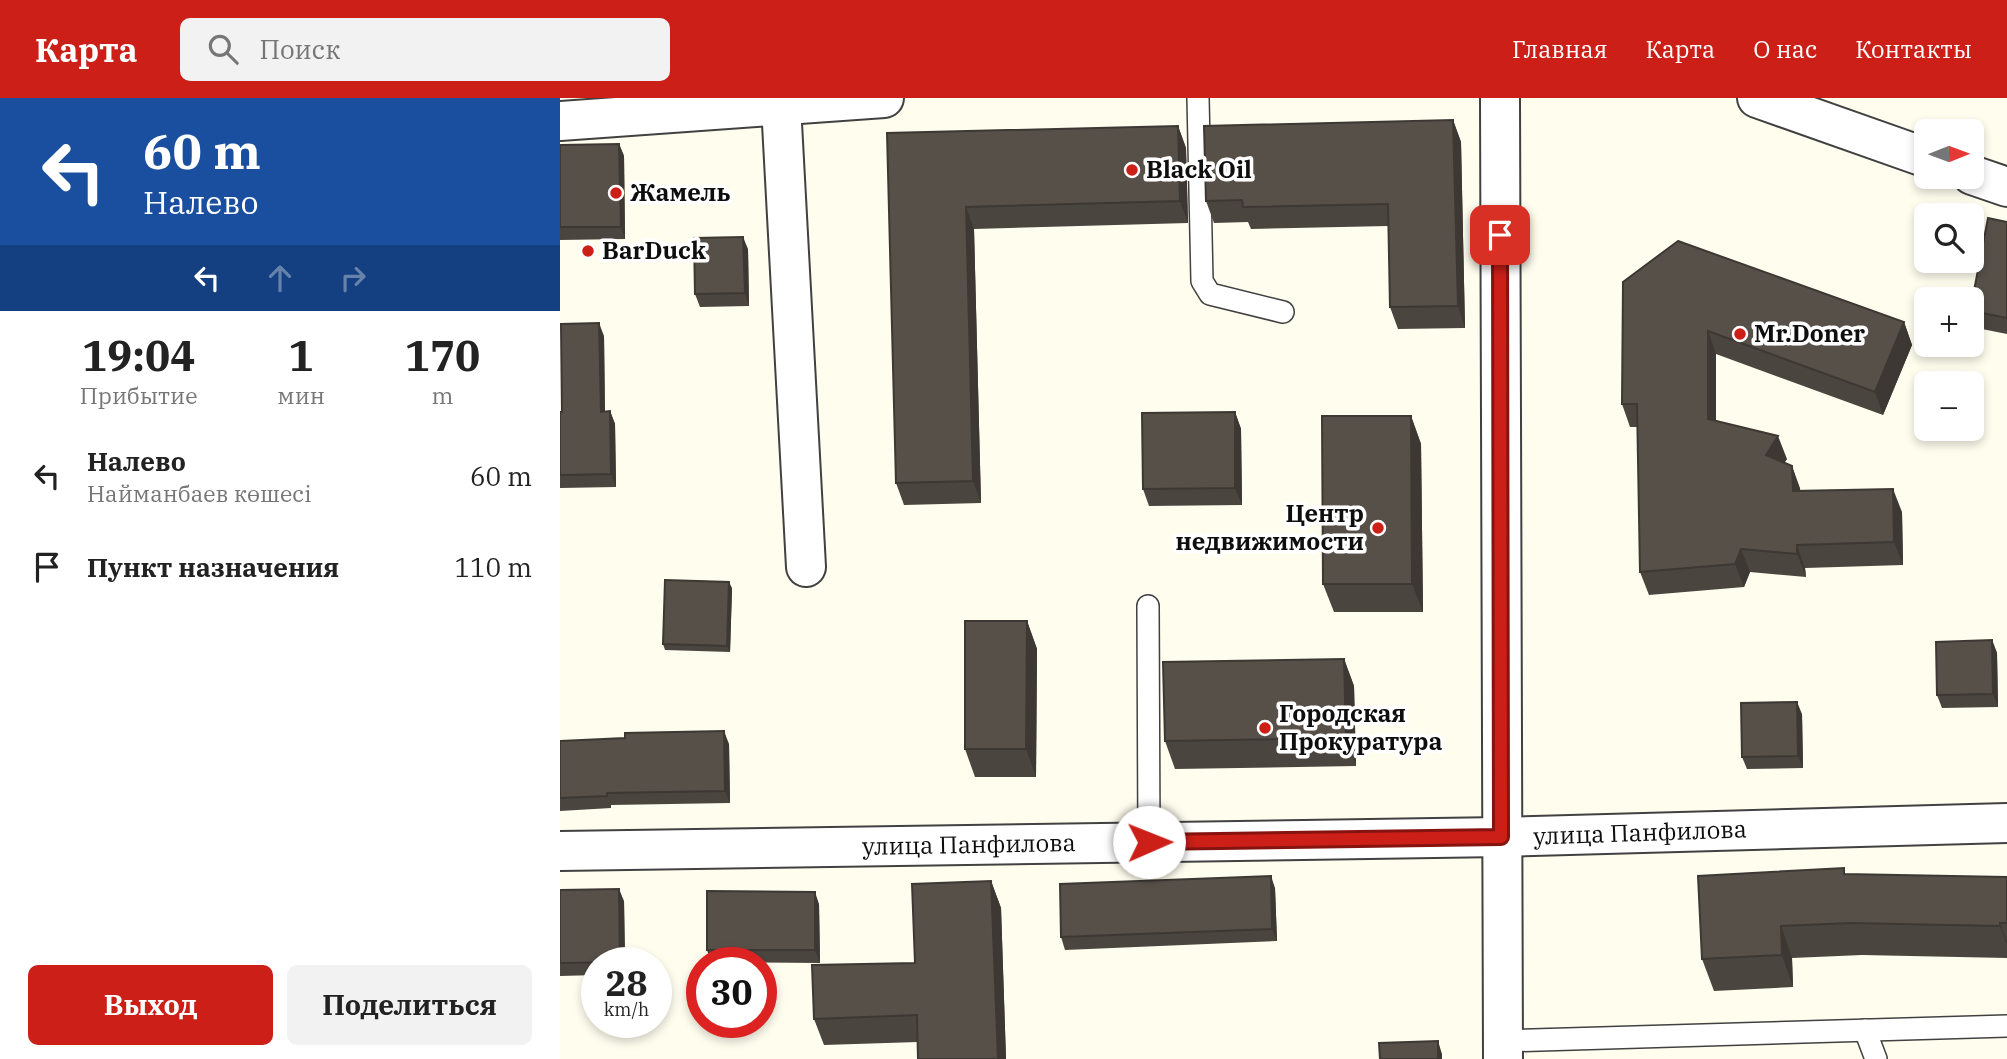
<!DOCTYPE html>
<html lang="ru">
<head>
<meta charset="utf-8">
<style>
	:root { --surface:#fff; --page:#f2f2f2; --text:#222; --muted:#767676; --accent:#cc1f18 }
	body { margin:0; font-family:"IBM Plex Serif",serif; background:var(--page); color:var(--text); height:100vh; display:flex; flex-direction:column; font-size:26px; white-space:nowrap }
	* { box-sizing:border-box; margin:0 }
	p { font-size:23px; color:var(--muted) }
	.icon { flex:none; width:38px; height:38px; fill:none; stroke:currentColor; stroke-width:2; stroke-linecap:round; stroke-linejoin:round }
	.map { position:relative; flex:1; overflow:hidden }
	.panel { display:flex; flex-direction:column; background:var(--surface); width:560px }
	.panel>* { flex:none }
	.banner { background:#1a4fa0; color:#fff; overflow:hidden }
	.needle { width:46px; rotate:89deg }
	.buttons { position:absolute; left:1354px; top:21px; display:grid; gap:14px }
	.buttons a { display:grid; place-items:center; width:70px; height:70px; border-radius:10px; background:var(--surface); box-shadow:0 4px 10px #0003; font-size:35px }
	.speed { position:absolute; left:21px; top:849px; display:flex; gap:14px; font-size:35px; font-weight:700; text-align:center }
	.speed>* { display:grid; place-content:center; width:91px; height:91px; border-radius:50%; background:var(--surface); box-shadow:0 4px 10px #0003; line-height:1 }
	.speed small { font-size:18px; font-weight:400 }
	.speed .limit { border:10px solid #d22; background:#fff; color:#111 }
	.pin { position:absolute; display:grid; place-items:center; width:60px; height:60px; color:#fff; margin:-30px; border-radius:14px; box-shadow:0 4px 10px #0006 }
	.me { position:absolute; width:77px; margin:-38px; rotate:89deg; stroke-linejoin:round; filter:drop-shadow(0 0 5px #0008) }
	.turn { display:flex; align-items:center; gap:24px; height:147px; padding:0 28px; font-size:32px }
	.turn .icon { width:91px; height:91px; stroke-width:2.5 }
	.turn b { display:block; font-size:49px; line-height:60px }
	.lanes { display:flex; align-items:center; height:66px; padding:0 28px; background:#0003; justify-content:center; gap:35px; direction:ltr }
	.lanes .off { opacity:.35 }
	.eta { display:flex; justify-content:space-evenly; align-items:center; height:119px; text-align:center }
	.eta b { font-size:42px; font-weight:700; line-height:49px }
	.cta { display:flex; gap:14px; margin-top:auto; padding:14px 28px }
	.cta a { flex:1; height:80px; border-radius:10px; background:var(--accent); color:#fff; font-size:28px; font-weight:700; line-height:80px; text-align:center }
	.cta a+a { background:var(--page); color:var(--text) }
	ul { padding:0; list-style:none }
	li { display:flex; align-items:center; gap:21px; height:91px; padding:0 28px }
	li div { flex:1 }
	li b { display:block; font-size:26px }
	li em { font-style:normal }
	header { display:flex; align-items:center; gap:42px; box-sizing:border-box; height:98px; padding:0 35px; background:var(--accent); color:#fff }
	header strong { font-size:33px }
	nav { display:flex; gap:38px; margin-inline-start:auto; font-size:24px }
	.search { width:490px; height:63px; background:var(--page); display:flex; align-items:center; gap:18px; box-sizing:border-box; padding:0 24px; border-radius:10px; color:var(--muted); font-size:26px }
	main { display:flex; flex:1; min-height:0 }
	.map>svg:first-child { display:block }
</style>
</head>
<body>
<header>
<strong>Карта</strong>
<div class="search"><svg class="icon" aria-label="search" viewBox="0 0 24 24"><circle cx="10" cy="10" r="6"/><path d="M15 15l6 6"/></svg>Поиск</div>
<nav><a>Главная</a><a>Карта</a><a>О нас</a><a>Контакты</a></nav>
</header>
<main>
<section class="panel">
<div class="banner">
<div class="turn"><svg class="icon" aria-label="left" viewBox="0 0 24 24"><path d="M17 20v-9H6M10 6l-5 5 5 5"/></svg><div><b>60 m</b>Налево</div></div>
<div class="lanes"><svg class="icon" aria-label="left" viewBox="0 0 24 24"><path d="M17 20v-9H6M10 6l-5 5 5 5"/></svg><svg class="icon off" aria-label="ahead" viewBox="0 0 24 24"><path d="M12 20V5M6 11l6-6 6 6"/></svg><svg class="icon off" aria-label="right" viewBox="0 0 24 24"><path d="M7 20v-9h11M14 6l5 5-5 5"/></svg></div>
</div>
<div class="eta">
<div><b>19:04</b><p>Прибытие</p></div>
<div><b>1</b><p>мин</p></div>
<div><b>170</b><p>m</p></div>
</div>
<ul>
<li><svg class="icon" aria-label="left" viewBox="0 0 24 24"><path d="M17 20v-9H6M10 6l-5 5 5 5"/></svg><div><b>Налево</b><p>Найманбаев көшесі</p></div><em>60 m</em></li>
<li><svg class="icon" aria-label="arrive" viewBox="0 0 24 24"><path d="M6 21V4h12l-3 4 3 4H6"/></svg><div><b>Пункт назначения</b></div><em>110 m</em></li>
</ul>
<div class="cta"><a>Выход</a><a>Поделиться</a></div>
</section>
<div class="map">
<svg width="1447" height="961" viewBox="0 0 1447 961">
	<rect width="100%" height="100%" fill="#fffdee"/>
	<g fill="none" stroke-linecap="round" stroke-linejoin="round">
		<g stroke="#414141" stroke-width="24">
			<g id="service">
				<polyline points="638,0 642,183 650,196 723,214"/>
				<polyline points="588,508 589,744"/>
				<polyline points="1305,932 1316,961"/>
				<polyline points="943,943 1447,928"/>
			</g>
		</g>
		<g stroke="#414141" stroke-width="42">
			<g id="minor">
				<polyline points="1197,0 1367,60"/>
				<polyline points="221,7 246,469"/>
				<polyline points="1412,77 1447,89"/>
				<polyline points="0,753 941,739 1447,725"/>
			</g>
		</g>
		<g stroke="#414141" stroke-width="42">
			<g id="tertiary">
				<polyline points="940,0 943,961"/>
				<polyline points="0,23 324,0"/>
			</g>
		</g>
		<use href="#service" stroke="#fff" stroke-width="21"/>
		<use href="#minor" stroke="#fff" stroke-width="38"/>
		<use href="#tertiary" stroke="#fff" stroke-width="38"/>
	</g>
	<g fill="#4b453f">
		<polygon points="893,22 901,44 905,230 838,231 830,209 828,128 691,131 688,124 654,125 646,103"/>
		<polygon points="618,28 626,50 628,125 414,131 421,405 344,407 336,385 327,35"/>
		<polygon points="59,46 64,58 65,141 0,142 0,47"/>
		<polygon points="1447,124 1447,236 1417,230 1412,217 1412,203"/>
		<polygon points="188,151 189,208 140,209 135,196"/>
		<polygon points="1063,184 1344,224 1352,247 1323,317 1156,256 1156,323 1227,361 1224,365 1232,368 1240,393 1342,414 1343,467 1245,470 1246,479 1190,474 1184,489 1089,497 1080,474 1078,329 1070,329 1062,306"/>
		<polygon points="44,238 45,314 50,313 55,326 56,389 0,390 0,314 2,314"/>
		<polygon points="675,314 681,331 682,407 589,408 583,391"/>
		<polygon points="851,318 861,346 863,514 774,514 763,486"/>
		<polygon points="172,490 170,554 105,552 103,546"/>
		<polygon points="467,523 477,551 476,679 415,679 405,651"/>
		<polygon points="1432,542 1437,555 1438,609 1382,610 1377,597"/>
		<polygon points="784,561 794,588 796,668 615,671 605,643"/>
		<polygon points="1242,616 1243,670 1187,671 1182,659"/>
		<polygon points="0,643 169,646 170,705 51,707 51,710 0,713"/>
		<polygon points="1286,776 1447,779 1447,860 1302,857 1232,860 1233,889 1154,893 1142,861"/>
		<polygon points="431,783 441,810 446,961 358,961 358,944 264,947 254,921 355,865"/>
		<polygon points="715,790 717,843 505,852 501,839"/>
		<polygon points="0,792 64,803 65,864 37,864 37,877 0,878"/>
		<polygon points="259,806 260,865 151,864 147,852"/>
	</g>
	<g fill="#3d3833">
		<polygon points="893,22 901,44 905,230 898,208"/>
		<polygon points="618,28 626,50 628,125 620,103"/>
		<polygon points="59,46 64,58 65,141 61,129"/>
		<polygon points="406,109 414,131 421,405 413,383"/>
		<polygon points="183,139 188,151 189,208 185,195"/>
		<polygon points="1344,224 1352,247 1323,317 1315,294"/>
		<polygon points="39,225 44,238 45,326 41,314"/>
		<polygon points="1148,233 1156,256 1156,344 1148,321"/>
		<polygon points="50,313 55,326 56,389 51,376"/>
		<polygon points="675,314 681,331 682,407 675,390"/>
		<polygon points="851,318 861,346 863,514 852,486"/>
		<polygon points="1218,338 1227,361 1214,380 1206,357"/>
		<polygon points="1232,368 1240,390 1242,416 1233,393"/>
		<polygon points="1333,391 1342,414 1343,467 1334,444"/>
		<polygon points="1237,447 1245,470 1246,479 1237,456"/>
		<polygon points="1181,451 1190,474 1184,489 1175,466"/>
		<polygon points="169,484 172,490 170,554 167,548"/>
		<polygon points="467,523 477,551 476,679 466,651"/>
		<polygon points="1432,542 1437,555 1438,609 1433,596"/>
		<polygon points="784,561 794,588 796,668 786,640"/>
		<polygon points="1237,604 1242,616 1243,670 1238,658"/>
		<polygon points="164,633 169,646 170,705 165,693"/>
		<polygon points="711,778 715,790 717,843 712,831"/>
		<polygon points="431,783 441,810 446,961 438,961"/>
		<polygon points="59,791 64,803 65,864 61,864"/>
		<polygon points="255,794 259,806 260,865 255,852"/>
		<polygon points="1440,825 1447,844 1447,847 1440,828"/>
		<polygon points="1221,828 1232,860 1233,889 1222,857"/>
		<polygon points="878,943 882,956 882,961 878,961"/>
	</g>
	<g fill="#575049" stroke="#3d3833" stroke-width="2">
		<polygon points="893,22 898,208 830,209 828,106 683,109 682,102 646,103 644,28"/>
		<polygon points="618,28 620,103 406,109 413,383 336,385 327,35"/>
		<polygon points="59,46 61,129 0,129 0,47"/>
		<polygon points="1428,120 1447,124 1447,220 1412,213 1412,203"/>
		<polygon points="183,139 185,195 135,196 134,140"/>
		<polygon points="1118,143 1344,224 1315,294 1148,233 1148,321 1218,338 1206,357 1232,368 1233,393 1333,391 1334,444 1237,447 1237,456 1181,451 1175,466 1080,474 1077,306 1062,306 1063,184"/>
		<polygon points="39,225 41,314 50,313 51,376 0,377 0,314 2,314 1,226"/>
		<polygon points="675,314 675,390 583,391 582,315"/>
		<polygon points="762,318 851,318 852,486 763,486"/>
		<polygon points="105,482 169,484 167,548 103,546"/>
		<polygon points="405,523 467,523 466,651 405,651"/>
		<polygon points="1432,542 1433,596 1377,597 1376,544"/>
		<polygon points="784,561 786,640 605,643 603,564"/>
		<polygon points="1237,604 1238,658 1182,659 1181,605"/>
		<polygon points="164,633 165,693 47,695 47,698 0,700 0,643 65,640 65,635"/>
		<polygon points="1284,770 1284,776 1447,779 1447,825 1440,825 1440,828 1290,825 1221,828 1222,857 1142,861 1138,778"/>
		<polygon points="711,778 712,831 501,839 500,786"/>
		<polygon points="431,783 438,961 358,961 357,917 254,921 252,867 355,865 352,786"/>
		<polygon points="59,791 60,864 0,865 0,792"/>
		<polygon points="147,793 255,794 255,852 147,852"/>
		<polygon points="878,943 878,961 820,961 819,945"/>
	</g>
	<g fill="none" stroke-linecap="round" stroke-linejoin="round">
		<g stroke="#851410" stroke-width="18">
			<polyline id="route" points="589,744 941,739 940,137"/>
		</g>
		<use href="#route" stroke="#cc1f18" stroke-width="12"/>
	</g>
	<g fill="#cc1f18" stroke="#fff" stroke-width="2.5">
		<circle cx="572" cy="72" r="7"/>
		<circle cx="56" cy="95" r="7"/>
		<circle cx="28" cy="153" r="7"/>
		<circle cx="1180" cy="236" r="7"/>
		<circle cx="818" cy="430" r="7"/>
		<circle cx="705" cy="630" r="7"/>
	</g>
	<g text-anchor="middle" stroke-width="7" stroke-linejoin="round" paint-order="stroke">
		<g font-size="24" font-weight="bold" fill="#0e0e0e" stroke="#fff" text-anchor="start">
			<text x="586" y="80">Black Oil</text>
			<text x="70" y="103">Жамель</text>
			<text x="42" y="161">BarDuck</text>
			<text x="1194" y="244">Mr.Doner</text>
			<text x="804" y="424" text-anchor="end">Центр<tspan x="804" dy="28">недвижимости</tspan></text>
			<text x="719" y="624">Городская<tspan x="719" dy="28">Прокуратура</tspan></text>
		</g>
		<g font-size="24" fill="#0e0e0e" stroke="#fff">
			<text transform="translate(1080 735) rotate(-2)" y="8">улица Панфилова</text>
			<text transform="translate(409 747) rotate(-1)" y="8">улица Панфилова</text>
		</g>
	</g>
</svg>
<div class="buttons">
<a><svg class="needle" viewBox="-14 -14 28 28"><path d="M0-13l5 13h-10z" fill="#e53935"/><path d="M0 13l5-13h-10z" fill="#767676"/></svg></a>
<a><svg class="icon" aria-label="search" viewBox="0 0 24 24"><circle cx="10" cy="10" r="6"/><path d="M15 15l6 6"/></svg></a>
<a>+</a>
<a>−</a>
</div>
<div class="speed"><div>28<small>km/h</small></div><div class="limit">30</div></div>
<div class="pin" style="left:940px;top:137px;background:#d93025"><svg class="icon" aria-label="arrive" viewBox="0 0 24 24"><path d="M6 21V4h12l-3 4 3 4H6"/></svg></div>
<svg class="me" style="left:589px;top:744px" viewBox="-20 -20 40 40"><circle r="19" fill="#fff"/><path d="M0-13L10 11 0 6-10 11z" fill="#cc1f18"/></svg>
</div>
</main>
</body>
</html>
